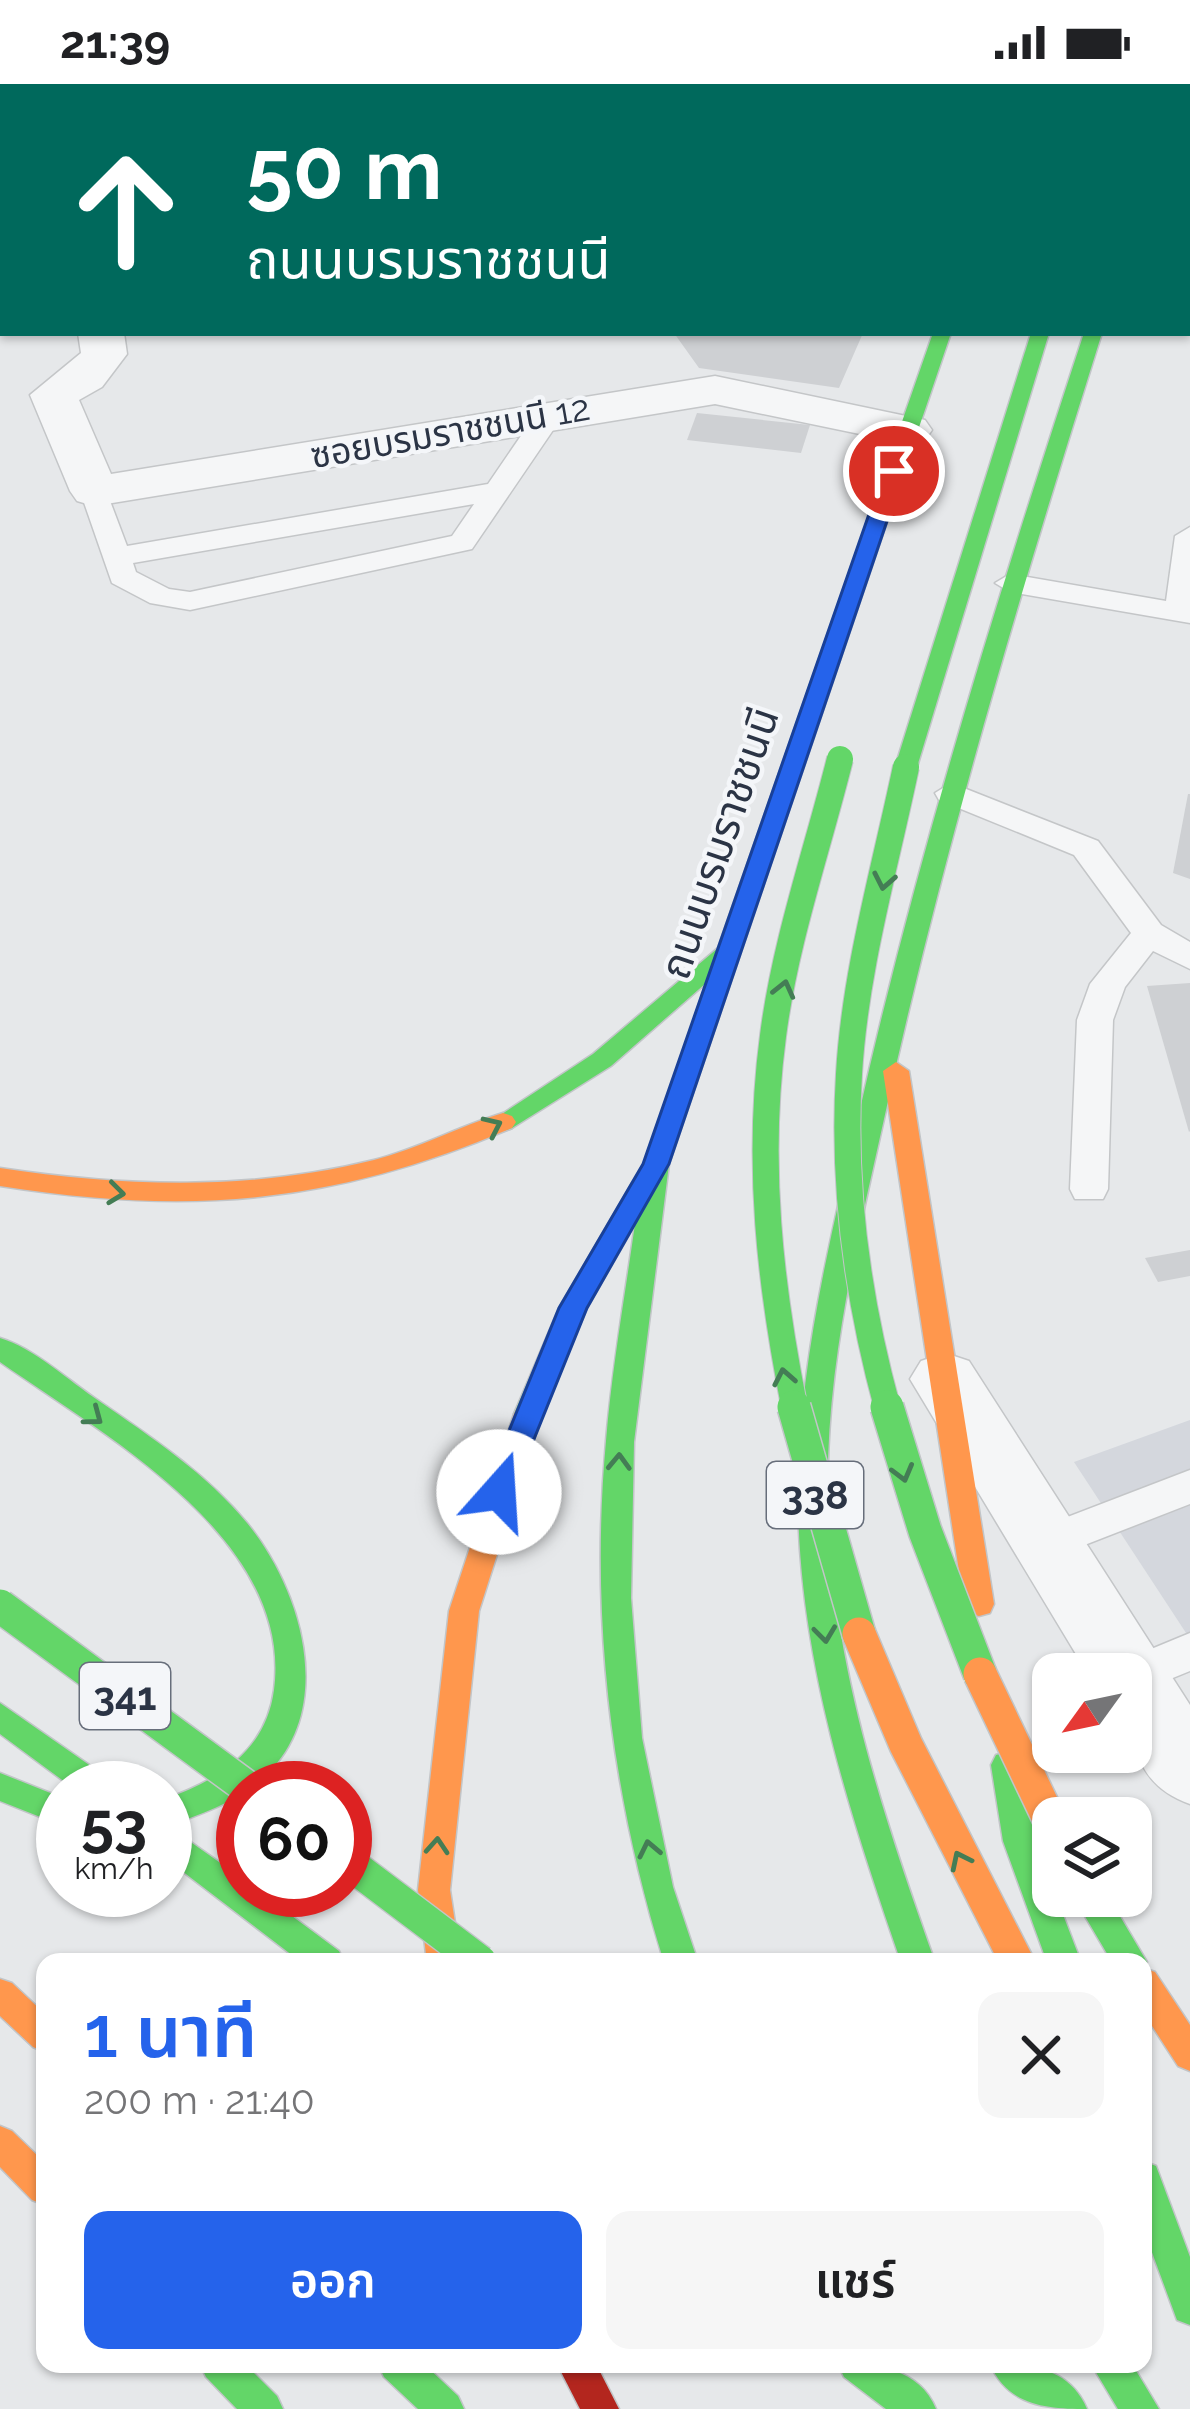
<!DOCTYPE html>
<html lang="th">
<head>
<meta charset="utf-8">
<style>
	:root { --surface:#fff; --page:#f6f6f6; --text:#202124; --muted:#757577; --accent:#2563eb }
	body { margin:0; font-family:Raleway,"Noto Sans Thai",sans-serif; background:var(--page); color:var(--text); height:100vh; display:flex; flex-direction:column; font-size:45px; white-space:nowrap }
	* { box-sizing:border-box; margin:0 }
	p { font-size:39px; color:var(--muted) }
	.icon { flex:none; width:66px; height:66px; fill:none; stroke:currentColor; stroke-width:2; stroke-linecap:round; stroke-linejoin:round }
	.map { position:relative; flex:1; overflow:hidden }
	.sheet { position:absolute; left:36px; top:1869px; width:1116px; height:420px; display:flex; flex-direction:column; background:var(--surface); border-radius:24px; box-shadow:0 3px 9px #0004 }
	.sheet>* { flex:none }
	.hud { position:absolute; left:0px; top:0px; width:1191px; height:252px; box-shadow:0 3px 9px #0004; background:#00695c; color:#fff; overflow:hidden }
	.needle { width:78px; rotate:237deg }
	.tools { position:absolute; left:1032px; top:1569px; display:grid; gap:24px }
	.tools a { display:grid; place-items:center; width:120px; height:120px; border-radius:24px; background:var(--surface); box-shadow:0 3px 9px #0004; font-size:60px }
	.speed { position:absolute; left:36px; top:1677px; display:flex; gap:24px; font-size:60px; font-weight:700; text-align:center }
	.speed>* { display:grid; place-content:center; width:156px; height:156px; border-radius:50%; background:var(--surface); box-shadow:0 3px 9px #0004; line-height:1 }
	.speed small { font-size:30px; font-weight:400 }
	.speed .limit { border:18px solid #d22; background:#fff; color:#111 }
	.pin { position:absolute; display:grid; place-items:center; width:102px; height:102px; color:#fff; margin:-51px; border:6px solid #fff; border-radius:50%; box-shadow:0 3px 12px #0007 }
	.me { position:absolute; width:132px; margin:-66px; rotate:19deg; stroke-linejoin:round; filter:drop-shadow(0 0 9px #0008) }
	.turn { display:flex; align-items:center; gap:42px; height:252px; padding:0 48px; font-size:54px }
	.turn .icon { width:156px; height:156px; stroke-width:2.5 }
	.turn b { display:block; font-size:84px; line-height:102px }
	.round { display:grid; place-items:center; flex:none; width:126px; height:126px; border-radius:24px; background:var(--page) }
	.head { display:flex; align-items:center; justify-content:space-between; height:204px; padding:0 48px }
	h1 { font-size:72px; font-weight:600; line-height:90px; color:var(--accent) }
	.button { display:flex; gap:24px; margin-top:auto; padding:24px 48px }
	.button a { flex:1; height:138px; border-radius:24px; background:var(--accent); color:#fff; font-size:48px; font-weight:600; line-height:138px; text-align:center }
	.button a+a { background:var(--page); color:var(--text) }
	.status { display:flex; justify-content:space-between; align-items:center; height:84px; padding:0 60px; background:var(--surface); direction:ltr }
	.status svg { height:33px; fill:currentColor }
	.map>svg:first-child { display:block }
</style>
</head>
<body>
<div class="status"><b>21:39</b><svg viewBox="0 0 49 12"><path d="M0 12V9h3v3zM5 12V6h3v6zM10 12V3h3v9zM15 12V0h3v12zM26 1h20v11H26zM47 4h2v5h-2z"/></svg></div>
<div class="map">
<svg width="1190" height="2325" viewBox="0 0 1190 2325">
	<rect width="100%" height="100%" fill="#e6e8ea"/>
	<polygon fill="#d4d7dd" points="1190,1336 1190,1555 1074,1378"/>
	<g fill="#ced0d3">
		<polygon points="674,249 754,250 863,249 839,304 699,284"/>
		<polygon points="697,329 810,341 801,369 687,356"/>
		<polygon points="1188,710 1190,710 1190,795 1173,789"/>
		<polygon points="1190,899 1190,1047 1189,1048 1147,902"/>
		<polygon points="1190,1166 1190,1192 1158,1198 1145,1174"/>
	</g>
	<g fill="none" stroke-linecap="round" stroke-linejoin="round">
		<g stroke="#c4c6c8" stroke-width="3">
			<g id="lane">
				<path d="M550,322L564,330L472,465L190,526L150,519L112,499L80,407L84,401H104L127,462L488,400L540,324ZM474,420L452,452L190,508L169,505L136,488L133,479Z"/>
				<polygon points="1190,443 1190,539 1010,508 995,499 1010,490 1166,517 1175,452"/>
				<polygon points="951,699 1098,757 1161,841 1190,858 1190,885 1153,867 1125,903 1113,936 1108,1105 1103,1115 1075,1115 1070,1105 1077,936 1090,900 1131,849 1074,771 939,716 935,709"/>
				<polygon points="1190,1386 1190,1420 1046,1476 1031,1471 1025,1459 1031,1447"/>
				<polygon points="1190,1549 1190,1587 1131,1611 1131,1590 1110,1590 1115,1580"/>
			</g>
		</g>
		<g stroke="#c4c6c8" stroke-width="3">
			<g id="street">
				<rect x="0" y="87" width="3" height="26"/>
				<rect x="1188" y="169" width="2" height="26"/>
				<polygon points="78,249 124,249 127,270 102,303 79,316 111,390 715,292 925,336 932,346 925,356 908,360 715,320 94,422 77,417 70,407 30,311 81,269"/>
				<path d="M945,1269L969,1277L1190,1621V1720C1128,1698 1131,1647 1131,1590H1088L910,1295L921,1277Z"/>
			</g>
		</g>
		<g stroke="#c2c5c8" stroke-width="3">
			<g id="fast">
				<path d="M933,249H951L669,1080L634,1358L631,1514L642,1654L673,1803L698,1878H664C611,1709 590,1533 606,1357C612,1284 625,1212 635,1140L587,1224L538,1338H518L514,1330L559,1224L632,1099L641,1097L706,899L611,982L512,1044L503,1047L490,1038L593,970L718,864Z"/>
				<polygon points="1031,249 1049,249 917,683 906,690 898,688 895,683"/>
				<path d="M1084,249H1102C1020,509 942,769 884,1035C856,1161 824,1291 828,1421C832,1579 882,1730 935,1878H901C850,1730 800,1578 798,1419C797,1289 829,1160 858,1034C918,768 999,508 1084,249Z"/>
				<path d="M0,1254C34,1264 69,1297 99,1317C151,1353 207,1390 247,1439C301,1505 336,1621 268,1689C242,1716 206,1728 168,1742L243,1795V1806H257L339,1867L344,1878H301L165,1774V1715C219,1696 266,1667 274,1606C294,1455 104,1351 0,1278Z"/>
				<polygon points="0,1619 108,1694 113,1704 73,1704 0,1650"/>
				<polygon points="1007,1668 1018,1671 1023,1681 1035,1757 1081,1878 1047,1878 1003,1757 991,1681 996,1671"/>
				<polygon points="0,1689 63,1714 63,1742 0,1717"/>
				<polygon points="1073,1812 1108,1812 1147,1878 1143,1886 1143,1878 1112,1878"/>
				<polygon points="1143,2077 1156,2082 1190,2173 1190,2241 1177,2236 1143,2144"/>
				<polygon points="200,2280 245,2280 277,2312 283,2325 237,2325 206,2293"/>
				<polygon points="378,2280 424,2280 458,2312 464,2325 418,2325 384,2293"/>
				<path d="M838,2280C877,2280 919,2284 936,2325H886L844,2293Z"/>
				<path d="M990,2280C1030,2280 1069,2283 1087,2325C1047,2325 1008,2322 990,2280Z"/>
				<polygon points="1091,2280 1132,2280 1159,2325 1118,2325"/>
			</g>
		</g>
		<g stroke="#c2c5c8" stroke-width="3">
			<g id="slow">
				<polygon points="896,978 909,987 994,1520 990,1529 979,1532 968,1529 964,1520 883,987"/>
				<path d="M503,1029L512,1032L516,1038L512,1044C333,1120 191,1132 0,1102V1084C126,1103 249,1107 374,1076C418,1065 459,1042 503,1029Z"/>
				<polygon points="528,1319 538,1322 542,1330 479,1527 450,1806 461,1878 427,1878 418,1806 449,1527 514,1330 518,1322"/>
				<polygon points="1143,1884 1155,1888 1190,1941 1190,1987 1178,1982 1143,1928"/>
				<polygon points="0,1895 12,1899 45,1930 45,1968 33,1963 0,1932"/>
				<polygon points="0,2042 12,2047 45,2079 45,2121 32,2116 0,2083"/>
			</g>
		</g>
		<g stroke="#c2c5c8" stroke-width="3">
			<polygon id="jam" points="557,2280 596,2280 619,2325 580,2325"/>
		</g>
		<use href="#lane" fill="#f5f6f7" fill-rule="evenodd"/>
		<use href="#street" fill="#f5f6f7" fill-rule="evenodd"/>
		<use href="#fast" fill="#63d668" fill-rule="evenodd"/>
		<use href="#slow" fill="#ff974d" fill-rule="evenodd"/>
		<use href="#jam" fill="#b3261e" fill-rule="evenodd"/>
		<g stroke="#c2c5c8" stroke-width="28" stroke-linecap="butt">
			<g id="fast-bridge-far1">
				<path d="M795,1326C770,1201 756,1079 773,952C785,858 817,767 840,675"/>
				<path d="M888,1326C858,1217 842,1103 849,990C855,886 885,784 906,683"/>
			</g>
		</g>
		<g stroke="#c2c5c8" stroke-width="36" stroke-linecap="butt">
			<g id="fast-bridge">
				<polyline points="794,1323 859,1550"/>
				<polyline points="887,1323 925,1447 980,1590"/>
				<polyline points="0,1522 248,1704"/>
				<polyline points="345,1776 480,1878"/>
			</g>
		</g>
		<g stroke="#c2c5c8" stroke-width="36" stroke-linecap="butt">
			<g id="slow-bridge">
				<polyline points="859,1550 906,1661 1017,1878"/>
				<polyline points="980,1590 1053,1743"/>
			</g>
		</g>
		<use href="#fast-bridge-far1" stroke="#63d668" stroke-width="26"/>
		<use href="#fast-bridge" stroke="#63d668" stroke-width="33"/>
		<use href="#slow-bridge" stroke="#ff974d" stroke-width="33"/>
	</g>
	<defs><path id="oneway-chevron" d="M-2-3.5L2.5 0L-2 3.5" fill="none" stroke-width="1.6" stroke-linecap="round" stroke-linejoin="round" transform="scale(3)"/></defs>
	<g stroke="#447d55">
		<use href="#oneway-chevron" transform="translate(884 797) rotate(101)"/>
		<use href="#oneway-chevron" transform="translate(784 905) rotate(-76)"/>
		<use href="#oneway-chevron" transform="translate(493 1042) rotate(-25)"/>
		<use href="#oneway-chevron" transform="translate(116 1109) rotate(7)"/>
		<use href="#oneway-chevron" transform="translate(784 1293) rotate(-101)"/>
		<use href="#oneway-chevron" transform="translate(94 1333) rotate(37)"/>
		<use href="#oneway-chevron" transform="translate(619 1378) rotate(-88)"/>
		<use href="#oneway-chevron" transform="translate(903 1389) rotate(75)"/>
		<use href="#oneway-chevron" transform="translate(825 1550) rotate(83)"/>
		<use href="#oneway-chevron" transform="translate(437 1762) rotate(-86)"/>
		<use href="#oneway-chevron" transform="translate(649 1765) rotate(-102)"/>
		<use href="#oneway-chevron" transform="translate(960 1776) rotate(-116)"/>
	</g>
	<polygon fill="#2563eb" stroke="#184099" stroke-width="3" points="894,381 904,387 669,1080 587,1224 509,1417 488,1417 484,1408 559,1224 643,1080 884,387"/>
	<g text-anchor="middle" stroke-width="9" stroke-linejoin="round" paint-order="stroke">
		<g font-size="36" fill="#2b3445" stroke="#f4f6f9">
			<text transform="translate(450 347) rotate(-10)" y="13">ซอยบรมราชชนนี 12</text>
		</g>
		<g fill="#f4f6f9" stroke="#676e7b" stroke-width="3">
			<rect x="767" y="1378" width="96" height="66" rx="9"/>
			<rect x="80" y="1579" width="90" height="66" rx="9"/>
		</g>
		<g font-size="39" font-weight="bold" fill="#2b3445">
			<text x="815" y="1425">338</text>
			<text x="125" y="1626">341</text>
		</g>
		<g font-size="42" fill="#2b3445" stroke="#f4f6f9">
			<text transform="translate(719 759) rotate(-71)" y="15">ถนนบรมราชชนนี</text>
		</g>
	</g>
</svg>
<div class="tools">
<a><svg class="needle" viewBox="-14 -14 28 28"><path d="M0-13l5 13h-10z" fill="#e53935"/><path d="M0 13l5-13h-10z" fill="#757577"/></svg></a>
<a><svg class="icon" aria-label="layers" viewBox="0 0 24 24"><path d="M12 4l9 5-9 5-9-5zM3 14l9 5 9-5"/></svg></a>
</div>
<div class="speed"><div>53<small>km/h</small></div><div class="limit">60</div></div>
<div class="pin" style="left:894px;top:387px;background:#d93025"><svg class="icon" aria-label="arrive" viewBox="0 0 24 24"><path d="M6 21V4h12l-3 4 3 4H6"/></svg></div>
<svg class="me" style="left:499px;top:1408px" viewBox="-20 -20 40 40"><circle r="19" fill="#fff"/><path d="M0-13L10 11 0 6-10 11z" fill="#2563eb"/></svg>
<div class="hud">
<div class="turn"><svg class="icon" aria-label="ahead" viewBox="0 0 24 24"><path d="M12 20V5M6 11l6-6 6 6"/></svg><div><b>50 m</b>ถนนบรมราชชนนี</div></div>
</div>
<section class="sheet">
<div class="head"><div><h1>1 นาที</h1><p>200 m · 21:40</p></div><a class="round"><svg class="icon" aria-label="close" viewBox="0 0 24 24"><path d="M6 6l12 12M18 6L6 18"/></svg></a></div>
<div class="button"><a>ออก</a><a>แชร์</a></div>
</section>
</div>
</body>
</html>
